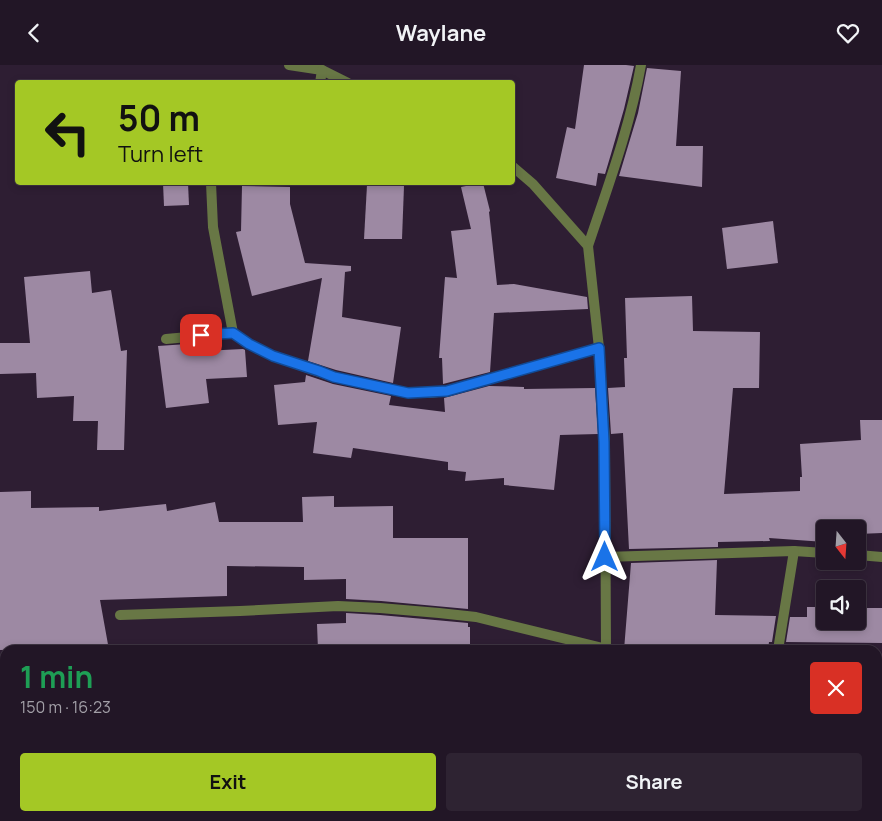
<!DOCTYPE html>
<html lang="en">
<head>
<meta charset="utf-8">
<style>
	:root { --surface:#221626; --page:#2e2332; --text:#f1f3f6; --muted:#a29fa7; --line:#3f3543; --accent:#a4c825 }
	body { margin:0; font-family:Manrope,sans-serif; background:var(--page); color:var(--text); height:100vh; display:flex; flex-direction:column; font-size:19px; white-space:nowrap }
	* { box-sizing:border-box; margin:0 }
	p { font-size:16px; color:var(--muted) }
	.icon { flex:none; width:28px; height:28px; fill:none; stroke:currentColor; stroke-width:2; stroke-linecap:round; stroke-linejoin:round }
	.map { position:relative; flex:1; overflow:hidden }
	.side { position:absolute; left:0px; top:580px; width:882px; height:176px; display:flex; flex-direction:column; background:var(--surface); border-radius:15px 15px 0 0; box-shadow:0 2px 8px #0003,0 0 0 1px var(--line) }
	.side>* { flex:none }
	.top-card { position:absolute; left:15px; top:15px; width:500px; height:105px; border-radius:5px; box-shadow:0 2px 8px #0003,0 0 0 1px var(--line); background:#a4c825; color:#111; overflow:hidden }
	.needle { width:32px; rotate:163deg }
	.tools { position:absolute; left:816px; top:455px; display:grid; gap:10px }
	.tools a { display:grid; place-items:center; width:50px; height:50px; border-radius:5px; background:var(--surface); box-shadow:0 2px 8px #0003,0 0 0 1px var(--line); font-size:25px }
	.pin { position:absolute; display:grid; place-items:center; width:42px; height:42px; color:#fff; margin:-21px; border-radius:10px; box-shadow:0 2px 8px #0006 }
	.me { position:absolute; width:55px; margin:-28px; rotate:0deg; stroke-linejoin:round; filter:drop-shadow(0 0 4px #0008) }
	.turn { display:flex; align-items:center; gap:18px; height:105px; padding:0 20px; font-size:22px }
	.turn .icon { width:65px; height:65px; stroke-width:2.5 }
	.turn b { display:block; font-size:35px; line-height:42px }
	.round { display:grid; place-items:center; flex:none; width:52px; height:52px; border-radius:5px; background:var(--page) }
	.head { display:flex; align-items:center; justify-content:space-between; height:85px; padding:0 20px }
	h1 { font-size:30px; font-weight:700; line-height:38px; color:#1e9e55 }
	.action { display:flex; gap:10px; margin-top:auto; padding:10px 20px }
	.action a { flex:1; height:58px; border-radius:5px; background:var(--accent); color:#111; font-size:20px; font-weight:700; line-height:58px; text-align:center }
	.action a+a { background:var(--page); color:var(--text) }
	header { display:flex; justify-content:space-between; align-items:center; height:65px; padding:0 20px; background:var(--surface); font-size:22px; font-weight:700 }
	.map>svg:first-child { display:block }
</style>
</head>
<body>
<header><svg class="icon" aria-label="back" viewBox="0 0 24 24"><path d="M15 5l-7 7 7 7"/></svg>Waylane<svg class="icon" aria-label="heart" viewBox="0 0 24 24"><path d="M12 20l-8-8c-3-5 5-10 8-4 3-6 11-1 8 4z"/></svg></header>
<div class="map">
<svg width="882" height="756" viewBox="0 0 882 756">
	<rect width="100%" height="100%" fill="#2e1e33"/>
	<g fill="#9d89a3">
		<polygon points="584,0 626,0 634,1 624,44 611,89 605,109 598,108 596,121 556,113 567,62 575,64"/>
		<polygon points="647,3 681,6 676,81 703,81 702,122 619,111 638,48"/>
		<polygon points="163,118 188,118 189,140 164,141"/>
		<polygon points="481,118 483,118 490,146 489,147 497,220 514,219 587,232 588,244 494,248 490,307 443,319 442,293 439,293 445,212 457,213 451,166 471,164 461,122"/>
		<polygon points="367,120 404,121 402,174 364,174"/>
		<polygon points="242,121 290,122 290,139 305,198 351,201 351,206 345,207 342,252 401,262 393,318 336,305 308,296 322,213 252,231 236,167 241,166"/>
		<polygon points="773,156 778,198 727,204 722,163"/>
		<polygon points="90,206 92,228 111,225 121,286 127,285 124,385 97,385 98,356 73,356 74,331 37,333 36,308 0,309 0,278 30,278 24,212"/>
		<polygon points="692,231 693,266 760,267 759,323 733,323 724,429 800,426 800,412 802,412 800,379 861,375 860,355 882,355 882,468 858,469 858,464 825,464 825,477 769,473 770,476 718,477 718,482 629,484 623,368 611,369 608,323 625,322 624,293 627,293 625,233"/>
		<polygon points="202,278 203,286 243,284 245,285 247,312 206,314 209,338 166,343 158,281"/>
		<polygon points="306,310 333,319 391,331 389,340 445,347 444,333 489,321 524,322 524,324 595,323 598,369 560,370 554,425 504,420 504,413 465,416 466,407 448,405 448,397 353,383 351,393 313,388 317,357 278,360 274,320 305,317"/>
		<polygon points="31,426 31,443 99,442 99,446 166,439 167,446 215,437 219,457 303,457 302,432 334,431 334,442 393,441 393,473 468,473 468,544 381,536 346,534 346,514 304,515 304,502 227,501 227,531 100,535 109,585 83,585 83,584 0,585 0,427"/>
		<polygon points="717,495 715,550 776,551 772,577 769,577 768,585 624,585 631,498"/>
		<polygon points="807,542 825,542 825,556 858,556 858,543 882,543 882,578 786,577 790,552 807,552"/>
		<polygon points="346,548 380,550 468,558 468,562 470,562 470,585 318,585 317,559 346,558"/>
	</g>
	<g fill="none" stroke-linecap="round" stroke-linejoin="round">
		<g stroke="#687745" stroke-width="10">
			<polyline points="289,0 322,5 348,18"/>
			<polyline points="320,18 322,5"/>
			<polyline points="512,101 533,119 588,181 599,283 605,377 606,585"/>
			<polyline points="211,118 213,162 233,268"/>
			<path d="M588,181C608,121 630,62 641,0"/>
			<polyline points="166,274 233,268 249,279 273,291 334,312 408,328 429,328 447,326 599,283"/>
			<polyline points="858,490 882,492"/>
			<polyline points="605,492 794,486 825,488"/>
			<polyline points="120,550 240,546 338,541 380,543 439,548 476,552 607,584"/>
			<polyline points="778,585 794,486"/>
			<polyline points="815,751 819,756"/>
			<polyline points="584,756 584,751"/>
		</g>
	</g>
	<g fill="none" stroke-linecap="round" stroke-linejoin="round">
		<g stroke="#114b97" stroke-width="12">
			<polyline id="route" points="201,270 233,268 249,279 273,291 319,306 334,312 408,328 447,326 599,283 604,377 605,492"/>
		</g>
		<use href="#route" stroke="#1a73e8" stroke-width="9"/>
	</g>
</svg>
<div class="tools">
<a><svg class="needle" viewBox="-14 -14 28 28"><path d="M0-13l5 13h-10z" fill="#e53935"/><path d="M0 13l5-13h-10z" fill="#a29fa7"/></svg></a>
<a><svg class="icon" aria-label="sound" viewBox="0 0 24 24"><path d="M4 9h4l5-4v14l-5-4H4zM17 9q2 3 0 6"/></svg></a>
</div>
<div class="pin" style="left:201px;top:270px;background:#d93025"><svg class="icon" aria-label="arrive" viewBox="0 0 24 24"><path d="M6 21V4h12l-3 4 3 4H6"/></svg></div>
<svg class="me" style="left:605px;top:492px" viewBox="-20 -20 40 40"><path d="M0-17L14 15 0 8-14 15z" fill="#1a73e8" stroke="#fff" stroke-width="4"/></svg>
<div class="top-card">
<div class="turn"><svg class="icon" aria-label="left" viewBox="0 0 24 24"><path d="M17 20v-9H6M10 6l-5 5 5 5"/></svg><div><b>50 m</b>Turn left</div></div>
</div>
<section class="side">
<div class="head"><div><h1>1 min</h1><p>150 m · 16:23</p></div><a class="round" style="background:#d93025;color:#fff"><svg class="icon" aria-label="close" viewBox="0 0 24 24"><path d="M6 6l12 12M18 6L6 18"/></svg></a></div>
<div class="action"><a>Exit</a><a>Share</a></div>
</section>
</div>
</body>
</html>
